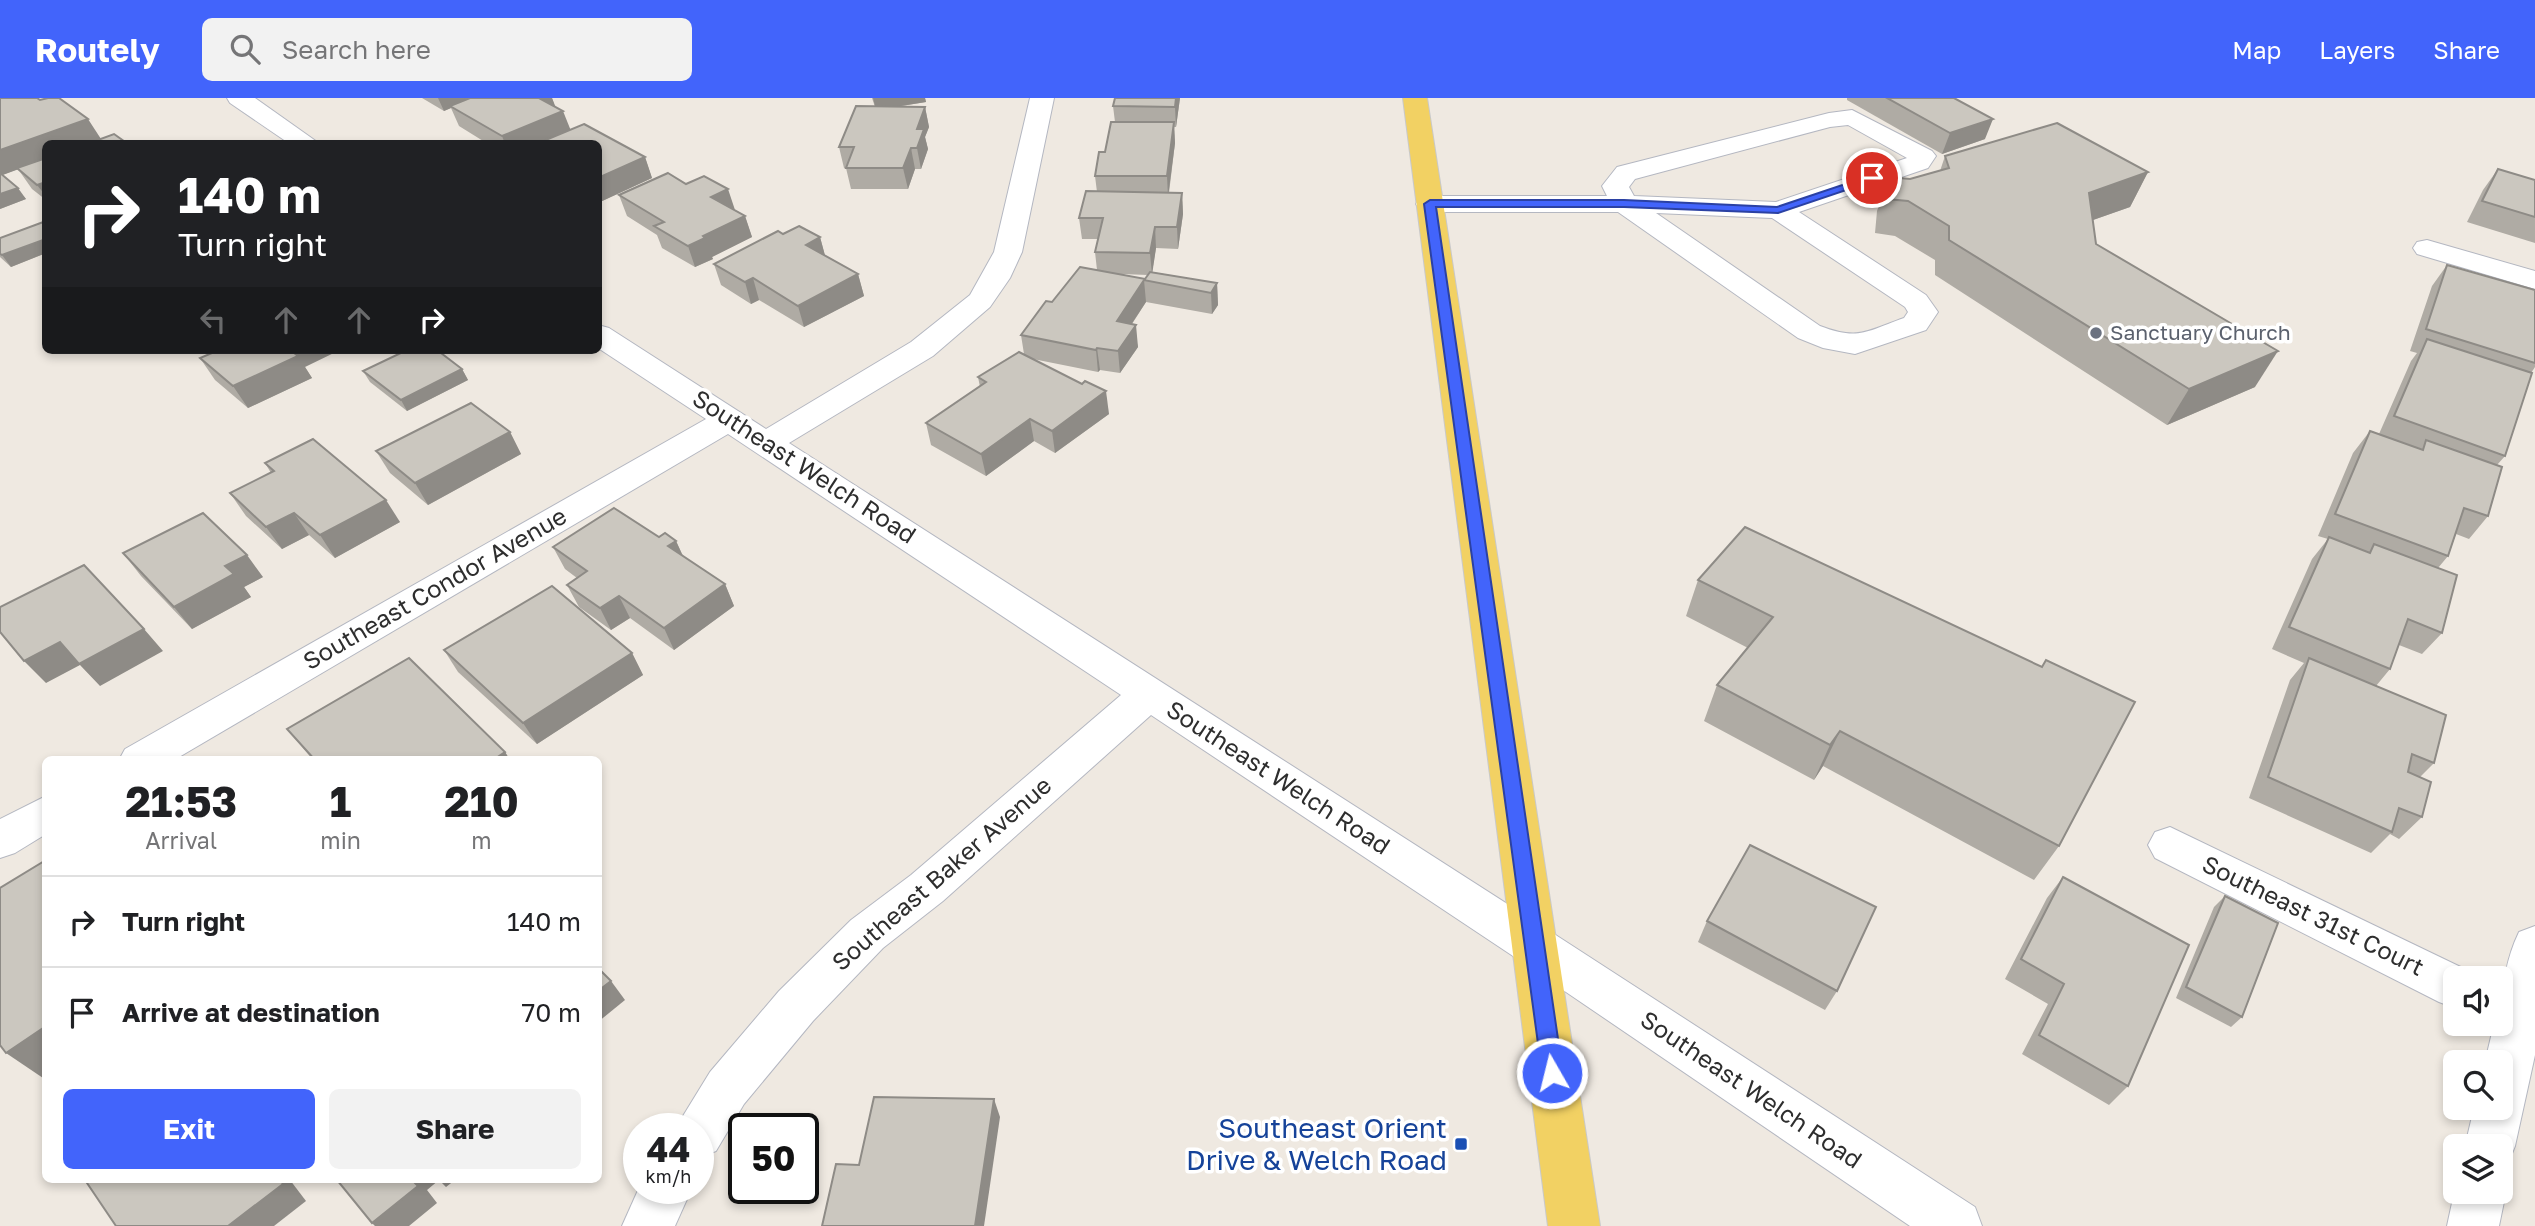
<!DOCTYPE html>
<html lang="en">
<head>
<meta charset="utf-8">
<style>
	:root { --surface:#fff; --page:#f2f2f2; --text:#202124; --muted:#757577; --line:#e0e0e0; --accent:#4264fb }
	body { margin:0; font-family:"Golos Text",sans-serif; background:var(--page); color:var(--text); height:100vh; display:flex; flex-direction:column; font-size:26px; white-space:nowrap }
	* { box-sizing:border-box; margin:0 }
	p { font-size:23px; color:var(--muted) }
	.icon { flex:none; width:38px; height:38px; fill:none; stroke:currentColor; stroke-width:2; stroke-linecap:round; stroke-linejoin:round }
	.map { position:relative; flex:1; overflow:hidden }
	.panel { position:absolute; left:42px; top:658px; width:560px; height:427px; display:flex; flex-direction:column; background:var(--surface); border-radius:10px; box-shadow:0 4px 10px #0003 }
	.panel>* { flex:none }
	.banner { position:absolute; left:42px; top:42px; width:560px; height:214px; border-radius:10px; box-shadow:0 4px 10px #0003; background:#202124; color:#fff; overflow:hidden }
	.tools { position:absolute; left:2443px; top:868px; display:grid; gap:14px }
	.tools a { display:grid; place-items:center; width:70px; height:70px; border-radius:10px; background:var(--surface); box-shadow:0 4px 10px #0003; font-size:35px }
	.speed { position:absolute; left:623px; top:1015px; display:flex; gap:14px; font-size:35px; font-weight:700; text-align:center }
	.speed>* { display:grid; place-content:center; width:91px; height:91px; border-radius:50%; background:var(--surface); box-shadow:0 4px 10px #0003; line-height:1 }
	.speed small { font-size:18px; font-weight:400 }
	.speed .limit { border:4px solid #111; border-radius:10px; background:#fff; color:#111 }
	.pin { position:absolute; display:grid; place-items:center; width:60px; height:60px; color:#fff; margin:-30px; border:4px solid #fff; border-radius:50%; box-shadow:0 2px 7px #0007 }
	.me { position:absolute; width:77px; margin:-38px; rotate:352deg; stroke-linejoin:round; filter:drop-shadow(0 0 5px #0008) }
	.turn { display:flex; align-items:center; gap:24px; height:147px; padding:0 21px; font-size:32px }
	.turn .icon { width:91px; height:91px; stroke-width:2.5 }
	.turn b { display:block; font-size:49px; line-height:60px }
	.lanes { display:flex; align-items:center; height:66px; padding:0 21px; background:#0003; justify-content:center; gap:35px; direction:ltr }
	.lanes .off { opacity:.35 }
	.eta { display:flex; justify-content:space-evenly; align-items:center; height:119px; text-align:center }
	.eta b { font-size:42px; font-weight:700; line-height:49px }
	.primary-button { display:flex; gap:14px; margin-top:auto; padding:14px 21px }
	.primary-button a { flex:1; height:80px; border-radius:10px; background:var(--accent); color:#fff; font-size:28px; font-weight:700; line-height:80px; text-align:center }
	.primary-button a+a { background:var(--page); color:var(--text) }
	ul { padding:0; list-style:none }
	li { display:flex; align-items:center; gap:21px; height:91px; padding:0 21px; border-top:2px solid var(--line) }
	li div { flex:1 }
	li b { display:block; font-size:26px }
	li em { font-style:normal }
	header { display:flex; align-items:center; gap:42px; box-sizing:border-box; height:98px; padding:0 35px; background:var(--accent); color:#fff }
	header strong { font-size:33px }
	nav { display:flex; gap:38px; margin-inline-start:auto; font-size:24px }
	.search { width:490px; height:63px; background:var(--page); display:flex; align-items:center; gap:18px; box-sizing:border-box; padding:0 24px; border-radius:10px; color:var(--muted); font-size:26px }
	.map>svg:first-child { display:block }
</style>
</head>
<body>
<header>
<strong>Routely</strong>
<div class="search"><svg class="icon" aria-label="search" viewBox="0 0 24 24"><circle cx="10" cy="10" r="6"/><path d="M15 15l6 6"/></svg>Search here</div>
<nav><a>Map</a><a>Layers</a><a>Share</a></nav>
</header>
<div class="map">
<svg width="2535" height="1128" viewBox="0 0 2535 1128">
	<rect width="100%" height="100%" fill="#efe9e1"/>
	<g fill="none" stroke-linecap="round" stroke-linejoin="round">
		<g stroke="#b4b7c1" stroke-width="2">
			<g id="minor">
				<polygon points="227,0 255,0 320,46 290,46 230,5"/>
				<polygon points="1030,0 1054,0 1022,154 1010,180 990,209 933,258 789,345 1551,834 1975,1109 1982,1128 1910,1128 1519,862 1151,617 943,803 883,850 813,923 744,1006 716,1053 698,1060 698,1031 675,1031 710,974 779,893 851,822 911,777 1121,597 728,336 174,662 119,662 125,651 706,321 598,250 598,227 609,230 766,331 911,244 970,197 994,154"/>
				<path d="M1852,12L1932,53L1936,58L1928,70L1799,114L1926,197L1938,214L1926,232L1855,256L1823,250L1798,240L1618,114H1430L1420,112L1416,106L1420,100L1430,98H1607L1602,88L1617,69L1829,15ZM1848,27L1907,60L1776,104L1634,98L1629,89L1635,81L1830,29ZM1656,115L1772,120L1905,209L1908,214L1904,220C1867,233 1859,243 1820,228Z"/>
				<polygon points="2427,142 2535,173 2535,191 2417,156 2413,150 2417,144"/>
				<polygon points="46,698 46,736 15,755 0,760 0,721"/>
				<polygon points="2170,729 2471,874 2474,880 2455,880 2455,910 2439,904 2155,760 2148,747 2155,734"/>
				<path d="M2535,828V957L2515,1048L2508,1065L2501,1068V1048H2465L2474,1010H2501V964H2485L2494,926H2501C2501,894 2505,863 2519,834Z"/>
				<polygon points="2501,1082 2506,1094 2499,1128 2447,1128 2455,1091 2455,1094 2501,1094"/>
				<polygon points="639,1090 692,1090 675,1128 622,1128"/>
			</g>
		</g>
		<g stroke="#c9c9c9" stroke-width="2">
			<polygon id="major" points="1403,0 1427,0 1600,1128 1548,1128"/>
		</g>
		<use href="#minor" fill="#fff" fill-rule="evenodd"/>
		<use href="#major" fill="#f2d163" fill-rule="evenodd"/>
	</g>
	<g fill="#afaba4" fill-rule="evenodd">
		<polygon points="0,0 101,41 128,46 46,46 46,102 32,91 18,71 2,77 26,101 0,111"/>
		<polygon points="422,0 552,0 555,9 570,31 645,59 652,80 600,104 598,103 598,46 488,46 459,28 451,10 444,13"/>
		<polygon points="872,0 925,0 926,4 895,9 925,9 929,29 925,39 928,51 921,71 915,71 908,91 851,91 846,70 844,70 839,49 875,9"/>
		<path d="M1113,0H1180L1176,29H1174L1175,45L1169,95H1182L1183,116L1178,151L1156,150L1152,174L1217,185L1218,207L1212,216L1146,204L1132,226L1138,249L1120,275L1100,272L1098,274L1033,261L1109,316L1055,355L1034,343L986,378L931,347L926,325L980,289L978,279L1024,256L1021,237L1052,204L1097,172L1095,154L1098,141H1082L1079,120L1097,94L1095,78L1105,54L1115,24L1113,8L1115,0ZM1121,176L1148,177L1145,181Z"/>
		<polygon points="1847,0 1954,0 1985,41 1942,56 1847,2"/>
		<polygon points="1945,58 2148,74 2130,109 2093,122 2096,146 2255,289 2167,327 1935,177 1935,162 1895,138 1875,135 1877,113 1889,79 1910,81 1940,73"/>
		<polygon points="2498,71 2535,82 2535,145 2467,124 2483,92"/>
		<polygon points="619,97 734,112 745,118 752,139 712,159 713,161 695,169 662,150 657,137 627,118"/>
		<polygon points="46,123 46,155 11,169 0,159 0,140"/>
		<polygon points="783,136 820,139 825,158 858,176 864,198 804,229 759,202 751,206 721,187 714,166"/>
		<polygon points="2447,167 2535,192 2535,269 2531,275 2505,358 2497,367 2488,418 2469,441 2456,436 2448,458 2438,470 2442,535 2422,556 2399,547 2390,571 2376,588 2434,665 2420,679 2422,719 2399,741 2390,736 2371,755 2249,700 2290,582 2304,565 2272,551 2312,461 2328,441 2318,438 2353,355 2370,333 2379,336 2411,263 2417,255 2410,253 2432,188"/>
		<polygon points="200,260 305,269 312,280 248,310 215,282"/>
		<polygon points="462,271 468,282 407,313 370,284 363,273"/>
		<polygon points="510,334 521,356 428,407 390,375 376,353"/>
		<polygon points="265,365 400,424 335,460 309,437 282,451 246,418 230,395 271,375"/>
		<polygon points="1745,429 2059,748 2034,782 1823,668 1814,682 1704,623 1717,587 1748,550 1686,518 1698,482"/>
		<polygon points="659,439 676,443 683,458 725,486 734,508 674,552 630,520 611,532 579,509 567,487 577,480 565,471 553,449"/>
		<polygon points="123,455 263,479 244,489 251,499 192,531 141,478"/>
		<polygon points="444,552 632,555 643,577 537,646 458,574"/>
		<polygon points="287,631 505,654 510,662 313,662"/>
		<polygon points="2063,779 2128,988 2109,1007 2022,956 2048,906 2005,881 2047,800"/>
		<polygon points="2225,798 2242,919 2231,929 2176,900 2214,809"/>
		<polygon points="1707,823 1837,893 1825,912 1698,844"/>
	</g>
	<g fill="#8e8b86">
		<polygon points="438,0 477,0 450,8 451,10 444,13"/>
		<polygon points="538,0 552,0 558,15"/>
		<polygon points="873,0 925,0 926,4 876,12"/>
		<polygon points="1176,0 1180,0 1176,29 1175,9"/>
		<polygon points="925,9 929,29 925,39 928,51 921,71 917,50 917,31"/>
		<polygon points="563,13 571,33 542,46 505,46 502,38"/>
		<polygon points="88,21 101,41 89,46 46,46 46,61 0,78 0,52"/>
		<polygon points="1993,21 1985,41 1942,56 1950,35"/>
		<polygon points="1174,24 1175,45 1168,99 1167,78"/>
		<polygon points="911,50 915,71 908,91 903,70"/>
		<polygon points="645,59 652,80 600,104 598,100 598,80"/>
		<polygon points="2148,74 2130,109 2073,129 2089,95"/>
		<polygon points="46,84 46,98 37,87"/>
		<polygon points="18,90 26,101 0,111 0,96"/>
		<polygon points="728,91 735,112 711,99"/>
		<polygon points="1182,95 1183,116 1178,151 1177,129"/>
		<polygon points="745,118 752,139 712,159 713,161 695,169 688,148 703,138"/>
		<polygon points="1155,129 1156,150 1152,177 1150,155"/>
		<polygon points="820,139 826,161 806,147"/>
		<polygon points="46,141 46,155 11,169 2,157"/>
		<polygon points="858,176 864,198 804,229 798,208"/>
		<polygon points="753,180 759,202 751,206 745,184"/>
		<polygon points="1144,182 1146,204 1119,245 1117,223"/>
		<polygon points="1217,185 1218,207 1212,216 1211,195"/>
		<polygon points="1136,227 1138,249 1120,275 1118,253"/>
		<polygon points="1097,250 1100,272 1098,274 1096,252"/>
		<polygon points="288,252 340,252 305,269 312,280 248,310 233,288"/>
		<polygon points="2278,253 2255,289 2167,327 2189,291"/>
		<polygon points="462,271 468,282 407,313 401,302"/>
		<polygon points="1106,293 1109,316 1055,355 1052,333"/>
		<polygon points="1030,321 1034,343 986,378 981,356"/>
		<polygon points="510,334 521,356 428,407 415,385"/>
		<polygon points="386,402 400,424 335,460 320,437"/>
		<polygon points="294,415 309,437 282,451 266,429"/>
		<polygon points="676,443 686,465 668,448"/>
		<polygon points="247,457 263,479 244,489 251,499 192,531 174,509 225,468"/>
		<polygon points="725,486 734,508 674,552 664,530"/>
		<polygon points="619,498 630,520 611,532 600,510"/>
		<polygon points="144,531 163,553 100,588 80,567 46,585 24,563 60,544"/>
		<polygon points="632,555 643,577 537,646 523,625"/>
		<polygon points="1840,633 1823,668 1814,682 1830,647"/>
		<polygon points="505,654 510,662 493,662"/>
		<polygon points="611,883 625,902 598,924 598,893"/>
		<polygon points="46,928 46,979 43,980 6,955"/>
		<polygon points="994,1001 1000,1019 984,1128 975,1128"/>
		<polygon points="280,1082 290,1082 306,1103 274,1128 228,1128"/>
		<polygon points="412,1082 455,1082 446,1089 439,1082 427,1092 437,1105 409,1128 375,1128 372,1125"/>
	</g>
	<g fill="#cbc7bf" stroke="#8e8b86" stroke-width="2">
		<polygon points="0,0 37,0 40,2 48,0 59,0 88,21 0,52"/>
		<polygon points="470,0 539,0 563,13 502,38 450,8"/>
		<polygon points="1115,0 1176,0 1175,9 1113,8"/>
		<polygon points="1887,0 1954,0 1993,21 1950,35"/>
		<polygon points="856,8 925,9 917,31 924,31 917,50 911,50 903,70 846,70 854,49 839,49"/>
		<polygon points="1111,24 1174,24 1167,78 1095,78 1099,54 1105,54"/>
		<polygon points="2057,25 2148,74 2089,95 2096,146 2278,253 2189,291 1949,142 1949,128 1908,103 1887,101 1889,79 1910,81 1949,70 1945,58"/>
		<polygon points="584,26 645,59 598,80 598,46 536,46"/>
		<polygon points="114,36 128,46 87,46"/>
		<polygon points="46,60 46,84 37,87 17,70"/>
		<polygon points="2498,71 2535,82 2535,119 2482,103"/>
		<polygon points="0,75 18,90 0,96"/>
		<polygon points="668,75 686,86 704,78 728,91 711,99 745,118 703,138 705,140 688,148 654,128 664,124 619,97"/>
		<polygon points="1086,93 1182,95 1177,129 1155,129 1150,155 1095,154 1103,120 1079,120"/>
		<polygon points="46,123 46,141 2,157 0,156 0,140"/>
		<polygon points="799,128 820,139 806,147 858,176 798,208 753,180 745,184 714,166 778,133 783,136"/>
		<polygon points="2447,167 2535,192 2535,265 2426,231"/>
		<polygon points="1080,169 1145,181 1150,174 1217,185 1211,195 1144,182 1117,223 1136,227 1118,253 1097,250 1096,252 1021,237 1046,203 1052,204"/>
		<polygon points="2427,241 2532,275 2505,358 2394,318"/>
		<polygon points="219,252 290,252 298,258 233,288 200,260"/>
		<polygon points="407,252 437,252 462,271 401,302 363,273"/>
		<polygon points="1019,254 1082,286 1085,283 1106,293 1052,333 1030,321 981,356 926,325 986,284 978,279"/>
		<polygon points="471,305 510,334 415,385 376,353"/>
		<polygon points="2370,333 2423,352 2426,342 2502,369 2488,418 2464,410 2448,458 2335,416"/>
		<polygon points="313,341 386,402 320,437 294,415 266,429 230,395 274,373 265,365"/>
		<polygon points="614,410 659,439 665,435 676,443 668,448 725,486 664,530 619,498 600,510 567,487 587,473 553,449"/>
		<polygon points="203,415 247,457 225,468 234,476 174,509 123,455"/>
		<polygon points="1745,429 2042,569 2046,562 2135,604 2059,748 1840,633 1830,647 1717,587 1773,519 1698,482"/>
		<polygon points="2329,439 2370,455 2374,446 2457,477 2442,535 2408,521 2390,571 2289,529"/>
		<polygon points="84,467 144,531 79,566 60,544 24,563 0,534 0,509"/>
		<polygon points="552,488 632,555 523,625 444,552"/>
		<polygon points="409,560 505,654 493,662 315,662 287,631"/>
		<polygon points="2309,560 2446,617 2434,665 2412,656 2408,674 2431,684 2422,719 2399,710 2392,734 2268,679"/>
		<polygon points="1750,747 1876,809 1837,893 1707,823"/>
		<polygon points="46,762 46,928 6,955 0,947 0,790"/>
		<polygon points="2063,779 2189,847 2128,988 2039,937 2064,886 2021,861"/>
		<polygon points="2225,798 2278,825 2242,919 2186,889"/>
		<polygon points="598,870 611,883 598,893"/>
		<polygon points="874,999 994,1001 975,1128 822,1128 836,1066 859,1067"/>
		<polygon points="85,1082 280,1082 283,1086 228,1128 116,1128"/>
		<polygon points="337,1082 412,1082 418,1088 372,1125"/>
	</g>
	<polygon fill="#4264fb" stroke="#2b41a3" stroke-width="2" points="1872,77 1877,80 1876,82 1778,115 1624,109 1436,109 1563,975 1560,982 1552,985 1545,982 1542,975 1424,106 1430,102 1624,102 1777,109"/>
	<circle fill="#6b7280" stroke="#fff" stroke-width="2.5" cx="2096" cy="235" r="7"/>
	<rect fill="#1a4fb4" stroke="#fff" stroke-width="2.5" x="1454" y="1039" width="14" height="14" rx="3.5"/>
	<g text-anchor="middle" stroke-width="7" stroke-linejoin="round" paint-order="stroke">
		<g font-size="21" fill="#5b616d" stroke="#fff" text-anchor="start">
			<text x="2110" y="242">Sanctuary Church</text>
		</g>
		<g font-size="24" fill="#2e2e2e" stroke="#fff">
			<text transform="translate(804 369) rotate(33)" y="8">Southeast Welch Road</text>
			<text transform="translate(435 491) rotate(-30)" y="8">Southeast Condor Avenue</text>
			<text transform="translate(1278 680) rotate(33)" y="8">Southeast Welch Road</text>
			<text transform="translate(942 776) rotate(-41)" y="8">Southeast Baker Avenue</text>
			<text transform="translate(2313 818) rotate(26)" y="8">Southeast 31st Court</text>
			<text transform="translate(1751 992) rotate(34)" y="8">Southeast Welch Road</text>
		</g>
		<g font-size="28" fill="#164399" stroke="#fff" text-anchor="end">
			<text x="1447" y="1040">Southeast Orient<tspan x="1447" dy="32">Drive &amp; Welch Road</tspan></text>
		</g>
	</g>
</svg>
<div class="tools">
<a><svg class="icon" aria-label="sound" viewBox="0 0 24 24"><path d="M4 9h4l5-4v14l-5-4H4zM17 9q2 3 0 6"/></svg></a>
<a><svg class="icon" aria-label="search" viewBox="0 0 24 24"><circle cx="10" cy="10" r="6"/><path d="M15 15l6 6"/></svg></a>
<a><svg class="icon" aria-label="layers" viewBox="0 0 24 24"><path d="M12 4l9 5-9 5-9-5zM3 14l9 5 9-5"/></svg></a>
</div>
<div class="speed"><div>44<small>km/h</small></div><div class="limit">50</div></div>
<div class="pin" style="left:1872px;top:80px;background:#d93025"><svg class="icon" aria-label="arrive" viewBox="0 0 24 24"><path d="M6 21V4h12l-3 4 3 4H6"/></svg></div>
<svg class="me" style="left:1552px;top:975px" viewBox="-20 -20 40 40"><circle r="17" fill="#4264fb" stroke="#fff" stroke-width="3"/><path d="M0-11L8 9 0 5-8 9z" fill="#fff"/></svg>
<div class="banner">
<div class="turn"><svg class="icon" aria-label="right" viewBox="0 0 24 24"><path d="M7 20v-9h11M14 6l5 5-5 5"/></svg><div><b>140 m</b>Turn right</div></div>
<div class="lanes"><svg class="icon off" aria-label="left" viewBox="0 0 24 24"><path d="M17 20v-9H6M10 6l-5 5 5 5"/></svg><svg class="icon off" aria-label="ahead" viewBox="0 0 24 24"><path d="M12 20V5M6 11l6-6 6 6"/></svg><svg class="icon off" aria-label="ahead" viewBox="0 0 24 24"><path d="M12 20V5M6 11l6-6 6 6"/></svg><svg class="icon" aria-label="right" viewBox="0 0 24 24"><path d="M7 20v-9h11M14 6l5 5-5 5"/></svg></div>
</div>
<section class="panel">
<div class="eta">
<div><b>21:53</b><p>Arrival</p></div>
<div><b>1</b><p>min</p></div>
<div><b>210</b><p>m</p></div>
</div>
<ul>
<li><svg class="icon" aria-label="right" viewBox="0 0 24 24"><path d="M7 20v-9h11M14 6l5 5-5 5"/></svg><div><b>Turn right</b></div><em>140 m</em></li>
<li><svg class="icon" aria-label="arrive" viewBox="0 0 24 24"><path d="M6 21V4h12l-3 4 3 4H6"/></svg><div><b>Arrive at destination</b></div><em>70 m</em></li>
</ul>
<div class="primary-button"><a>Exit</a><a>Share</a></div>
</section>
</div>
</body>
</html>
